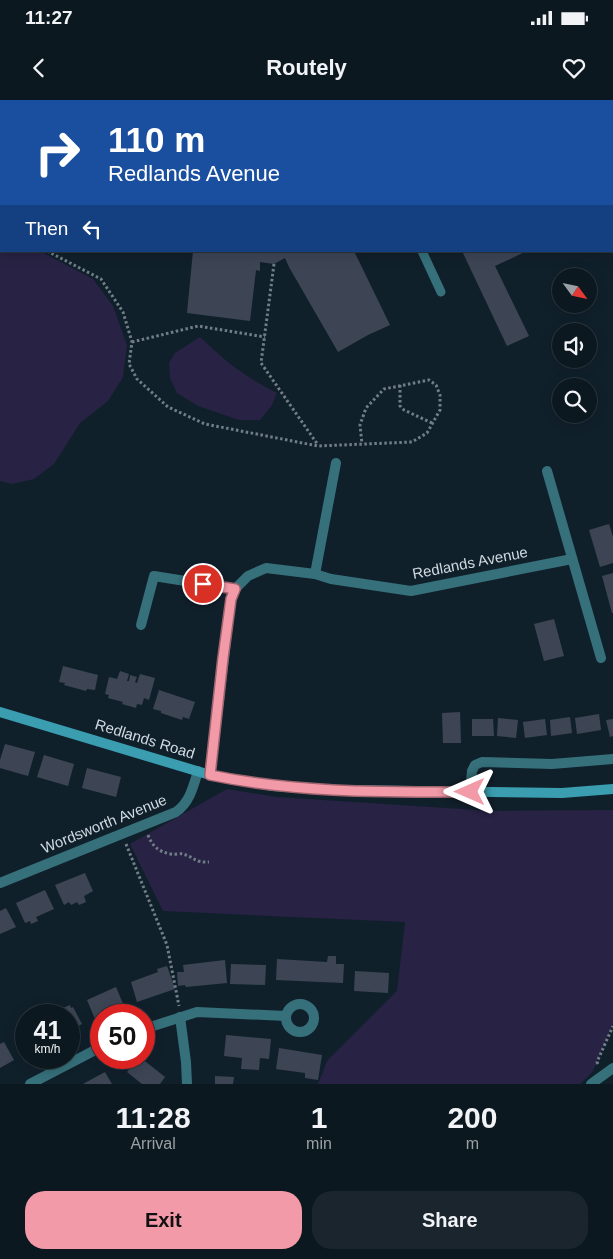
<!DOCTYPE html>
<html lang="en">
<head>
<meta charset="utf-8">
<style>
	:root { --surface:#0c1820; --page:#1a252d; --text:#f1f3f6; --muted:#9aa0a5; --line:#2c373e; --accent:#f39aa9 }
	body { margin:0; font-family:Helvetica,sans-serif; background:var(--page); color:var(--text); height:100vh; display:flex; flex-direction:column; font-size:19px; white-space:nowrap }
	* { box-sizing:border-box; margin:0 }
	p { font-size:16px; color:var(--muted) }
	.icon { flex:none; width:28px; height:28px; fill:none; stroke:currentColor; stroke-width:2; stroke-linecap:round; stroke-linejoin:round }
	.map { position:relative; height:984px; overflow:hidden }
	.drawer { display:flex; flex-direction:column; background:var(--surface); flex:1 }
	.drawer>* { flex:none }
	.hud { position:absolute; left:0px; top:0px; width:614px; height:152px; box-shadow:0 2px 12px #0003,0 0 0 1px var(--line); background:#1a4fa0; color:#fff; overflow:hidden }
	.needle { width:32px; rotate:123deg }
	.fabs { position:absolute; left:552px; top:168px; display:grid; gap:10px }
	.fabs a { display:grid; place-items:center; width:45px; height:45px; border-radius:50%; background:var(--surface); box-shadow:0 2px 12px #0003,0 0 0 1px var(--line); font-size:25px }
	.speed { position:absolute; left:15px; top:904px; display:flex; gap:10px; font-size:25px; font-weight:700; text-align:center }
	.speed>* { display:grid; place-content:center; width:65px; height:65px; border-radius:50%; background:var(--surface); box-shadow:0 2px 12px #0003,0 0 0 1px var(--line); line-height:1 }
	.speed small { font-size:12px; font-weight:400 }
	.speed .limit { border:8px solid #d22; background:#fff; color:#111 }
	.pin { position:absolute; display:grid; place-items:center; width:42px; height:42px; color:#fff; margin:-21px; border:2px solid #fff; border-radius:50%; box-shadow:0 1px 5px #0007 }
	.me { position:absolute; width:55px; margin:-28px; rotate:270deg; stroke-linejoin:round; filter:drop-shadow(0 0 4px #0008) }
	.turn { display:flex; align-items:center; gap:18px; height:105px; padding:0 25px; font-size:22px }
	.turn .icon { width:65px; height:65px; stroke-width:2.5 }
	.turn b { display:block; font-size:35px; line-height:42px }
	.then { display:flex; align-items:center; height:48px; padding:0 25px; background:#0003; gap:10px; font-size:19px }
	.eta { display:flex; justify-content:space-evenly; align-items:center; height:85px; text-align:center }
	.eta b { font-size:30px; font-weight:600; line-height:35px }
	.action { display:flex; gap:10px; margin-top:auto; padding:10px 25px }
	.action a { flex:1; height:58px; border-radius:20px; background:var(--accent); color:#111; font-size:20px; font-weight:600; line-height:58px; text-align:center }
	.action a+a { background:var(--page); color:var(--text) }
	.status { display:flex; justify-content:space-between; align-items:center; height:35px; padding:0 25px; background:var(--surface); direction:ltr }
	.status svg { height:14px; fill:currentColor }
	header { display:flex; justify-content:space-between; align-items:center; height:65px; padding:0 25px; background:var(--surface); font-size:22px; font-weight:600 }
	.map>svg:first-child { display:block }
</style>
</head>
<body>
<div class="status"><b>11:27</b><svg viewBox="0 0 49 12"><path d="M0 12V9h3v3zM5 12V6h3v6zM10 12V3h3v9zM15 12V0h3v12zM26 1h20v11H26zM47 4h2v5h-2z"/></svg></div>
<header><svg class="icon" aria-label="back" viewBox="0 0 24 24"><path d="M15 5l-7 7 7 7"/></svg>Routely<svg class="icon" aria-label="heart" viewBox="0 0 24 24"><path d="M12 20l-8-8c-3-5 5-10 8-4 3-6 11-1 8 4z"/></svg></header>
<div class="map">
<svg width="613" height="984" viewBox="0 0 613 984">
	<rect width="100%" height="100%" fill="#10202b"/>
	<g fill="#282244">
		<polygon points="0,29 1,30 1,122 0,121"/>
		<polygon points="0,130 1,151 40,151 93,179 113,206 127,245 123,277 108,301 80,323 54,364 34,379 12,384 0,381"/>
		<path d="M200,237C227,263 244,276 277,293L272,305L260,320H239L198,306L177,293L170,278L169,263L175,253Z"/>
		<polygon points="227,689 277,697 492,711 613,710 613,924 593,971 580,984 318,984 327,961 397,891 405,822 163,811 130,744"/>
	</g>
	<g fill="#3d4555">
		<polygon points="193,151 354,151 390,225 368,235 338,252 289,167 285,158 274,164 260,162 260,171 256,170 250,221 187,213"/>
		<polygon points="462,151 527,151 495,166 529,236 507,246"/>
		<polygon points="609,424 613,437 613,463 600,467 589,430"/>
		<polygon points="613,473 613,513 612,513 602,476"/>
		<polygon points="554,519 564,556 544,561 534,524"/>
		<polygon points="63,566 98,575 95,590 87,589 86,591 64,585 65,583 59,582"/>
		<polygon points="120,571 129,574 127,581 129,581 130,575 137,577 135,582 137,583 140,574 155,578 149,600 144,598 142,605 137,604 136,608 122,604 123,602 108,598 109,595 105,594 109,577 117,579"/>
		<polygon points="159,590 195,602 189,619 183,617 182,620 161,613 161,611 153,609"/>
		<polygon points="460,612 461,643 443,643 442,613"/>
		<polygon points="599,614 601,630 577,634 575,618"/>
		<polygon points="570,617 572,633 551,636 550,620"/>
		<polygon points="498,618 518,620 516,638 497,636"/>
		<polygon points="472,619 493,619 494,636 472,636"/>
		<polygon points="545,619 547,635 525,638 523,622"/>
		<polygon points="613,619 613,636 610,637 606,620"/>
		<polygon points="5,644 35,652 28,676 0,668 0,660"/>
		<polygon points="44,655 74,664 68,686 37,677"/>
		<polygon points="87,668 121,677 116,697 82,688"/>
		<polygon points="85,773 93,791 84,796 86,802 79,805 77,802 71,805 69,802 64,805 55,785"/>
		<polygon points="45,790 54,809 36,817 38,821 31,824 30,821 25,823 16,803"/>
		<polygon points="6,808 16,827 0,834 0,811"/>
		<polygon points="328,856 336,856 336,864 344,864 343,883 276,880 277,859 327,862"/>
		<polygon points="225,860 227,883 186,887 185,885 178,886 177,872 184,872 183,865"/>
		<polygon points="231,864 266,865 265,885 230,884"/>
		<polygon points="167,866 175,889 137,902 131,882 158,872 157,869"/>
		<polygon points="355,871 389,873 388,893 354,891"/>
		<polygon points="116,887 124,906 95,919 87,900"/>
		<polygon points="70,905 71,908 73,907 82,924 69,931 69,915 57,915 64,911 63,908"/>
		<polygon points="26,931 26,956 16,937"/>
		<polygon points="226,935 271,939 269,959 260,958 259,970 241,969 242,958 224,956"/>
		<polygon points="4,942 14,960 0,968 0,944"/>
		<polygon points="279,948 322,955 318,980 305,978 305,973 276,969"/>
		<polygon points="139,958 141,958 165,977 160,984 142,984 127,972"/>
		<polygon points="105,972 112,984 83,984"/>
		<polygon points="215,976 234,977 233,984 215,984"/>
	</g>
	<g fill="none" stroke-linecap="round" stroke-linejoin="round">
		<g stroke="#717e87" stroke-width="3" stroke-dasharray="2.5 2.5" stroke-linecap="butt">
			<polyline points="255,0 255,1"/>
			<polyline points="0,128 1,128"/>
			<polyline points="47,151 101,179 123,212 132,242 129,264 137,279 168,307 205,324 318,346 412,342 427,333 440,310 440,295 436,285 429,280 384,289 366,308 360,325 362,344"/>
			<polyline points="274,164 261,263 318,345"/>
			<polyline points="132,242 198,226 265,237"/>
			<polyline points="400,285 400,306 404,310 432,323"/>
			<path d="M148,735C152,746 159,752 171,754C175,755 180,753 183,754C194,757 195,763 209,762"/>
			<polyline points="126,744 167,845 179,906"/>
			<polyline points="598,964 597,962 613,926"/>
		</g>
		<g stroke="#36707b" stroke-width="9">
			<polyline points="481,0 481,1"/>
			<polyline points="403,1 404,0"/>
			<polyline points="422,151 441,192"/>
		</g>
		<g stroke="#36707b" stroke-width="10">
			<polyline points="547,371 601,558"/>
			<polyline points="315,474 336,363"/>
			<polyline points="141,525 154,476 235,489"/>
			<polyline points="210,675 231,499 235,489 248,476 266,468 315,474 331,479 411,491 572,459"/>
			<polyline points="470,691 472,671 475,665 482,662 552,664 613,659"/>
			<path d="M0,783L176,712C190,702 193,687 198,671"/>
			<circle cx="300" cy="918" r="14"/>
			<polyline points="180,917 186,962 187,984"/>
			<polyline points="144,929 197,912 286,916"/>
			<polyline points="30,984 101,947"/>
			<polyline points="591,984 613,968"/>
		</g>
		<g stroke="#3a9eb0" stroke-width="10">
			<polyline points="557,0 558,1"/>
			<polyline points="612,49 613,50"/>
			<polyline points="0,612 210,675 273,686 336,690 415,691 562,693 613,689"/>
		</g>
	</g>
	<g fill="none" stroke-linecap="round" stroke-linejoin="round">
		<g stroke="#9e646e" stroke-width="12">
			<path id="route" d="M203,484L235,489L231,499L223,558L210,675C296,693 383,692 470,692"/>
		</g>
		<use href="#route" stroke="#f39aa9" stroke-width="9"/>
	</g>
	<g text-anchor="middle" stroke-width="5" stroke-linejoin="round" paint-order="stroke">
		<g font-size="15" fill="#cfd9e0" stroke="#10202b">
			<text transform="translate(470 463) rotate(-11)" y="5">Redlands Avenue</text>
			<text transform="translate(145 639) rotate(17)" y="5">Redlands Road</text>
			<text transform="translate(104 724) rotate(-22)" y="5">Wordsworth Avenue</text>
		</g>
	</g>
</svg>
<div class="fabs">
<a><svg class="needle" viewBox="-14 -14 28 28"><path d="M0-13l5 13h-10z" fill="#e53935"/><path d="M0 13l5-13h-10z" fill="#9aa0a5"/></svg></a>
<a><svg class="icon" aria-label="sound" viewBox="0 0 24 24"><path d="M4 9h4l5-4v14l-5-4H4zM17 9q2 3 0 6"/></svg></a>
<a><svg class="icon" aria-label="search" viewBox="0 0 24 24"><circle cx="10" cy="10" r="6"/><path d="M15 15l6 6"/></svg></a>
</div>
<div class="speed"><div>41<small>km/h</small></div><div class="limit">50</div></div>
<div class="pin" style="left:203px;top:484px;background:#d93025"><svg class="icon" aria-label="arrive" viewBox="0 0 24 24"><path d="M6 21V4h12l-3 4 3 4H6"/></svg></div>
<svg class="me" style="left:470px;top:692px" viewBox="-20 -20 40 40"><path d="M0-17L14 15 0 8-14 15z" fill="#f39aa9" stroke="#fff" stroke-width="4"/></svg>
<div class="hud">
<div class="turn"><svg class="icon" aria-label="right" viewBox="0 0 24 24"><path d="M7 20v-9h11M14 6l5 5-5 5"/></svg><div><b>110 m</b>Redlands Avenue</div></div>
<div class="then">Then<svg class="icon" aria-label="left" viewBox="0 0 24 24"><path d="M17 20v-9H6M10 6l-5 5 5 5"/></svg></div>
</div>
</div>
<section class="drawer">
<div class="eta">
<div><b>11:28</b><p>Arrival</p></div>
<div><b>1</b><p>min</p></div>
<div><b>200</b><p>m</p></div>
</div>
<div class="action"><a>Exit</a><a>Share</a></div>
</section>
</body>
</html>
